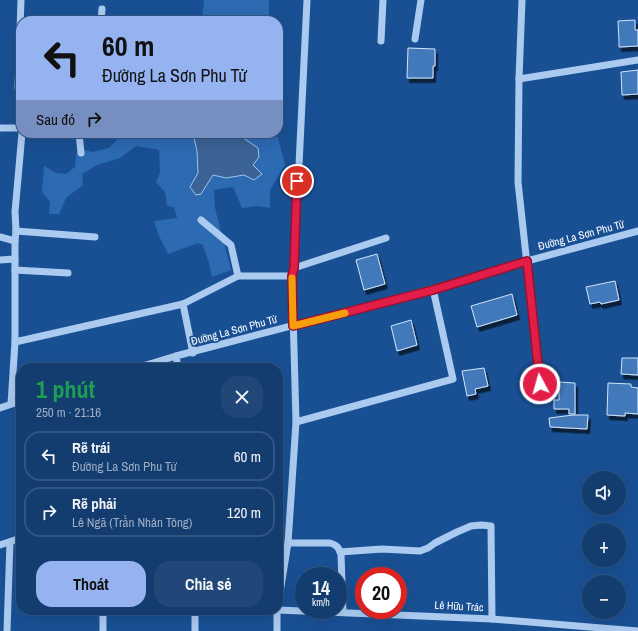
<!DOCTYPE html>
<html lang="vi">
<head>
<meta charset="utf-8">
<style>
	:root { --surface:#133c6f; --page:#204777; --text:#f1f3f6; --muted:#9dadc3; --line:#325682; --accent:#95b2f1 }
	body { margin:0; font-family:"Archivo Narrow",sans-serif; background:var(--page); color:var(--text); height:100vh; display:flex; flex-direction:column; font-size:15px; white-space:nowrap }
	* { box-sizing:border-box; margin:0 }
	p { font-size:13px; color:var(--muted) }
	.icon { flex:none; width:22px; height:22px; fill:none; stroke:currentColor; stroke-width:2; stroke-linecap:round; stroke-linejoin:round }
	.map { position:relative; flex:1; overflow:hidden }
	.side { position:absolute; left:16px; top:363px; width:267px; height:252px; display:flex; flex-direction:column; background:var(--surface); border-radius:16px; box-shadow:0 4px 16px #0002,0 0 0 1px var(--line) }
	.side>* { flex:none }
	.top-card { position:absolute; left:16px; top:16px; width:267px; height:122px; border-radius:16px; box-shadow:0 4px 16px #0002,0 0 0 1px var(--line); background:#95b2f1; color:#111; overflow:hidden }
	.buttons { position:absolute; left:582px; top:471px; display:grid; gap:8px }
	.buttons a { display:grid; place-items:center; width:44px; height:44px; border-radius:50%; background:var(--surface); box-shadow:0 4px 16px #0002,0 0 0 1px var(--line); font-size:20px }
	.speed { position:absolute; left:295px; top:567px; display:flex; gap:8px; font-size:20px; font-weight:700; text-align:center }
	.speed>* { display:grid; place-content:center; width:52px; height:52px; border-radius:50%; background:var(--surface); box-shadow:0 4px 16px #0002,0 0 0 1px var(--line); line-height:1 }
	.speed small { font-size:10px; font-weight:400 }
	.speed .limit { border:6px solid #d22; background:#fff; color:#111 }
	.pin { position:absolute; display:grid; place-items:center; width:34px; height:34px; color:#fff; margin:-17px; border:2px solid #fff; border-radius:50%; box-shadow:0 1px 4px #0007 }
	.me { position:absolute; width:44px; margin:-22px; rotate:354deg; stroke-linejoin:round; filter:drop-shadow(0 0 3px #0008) }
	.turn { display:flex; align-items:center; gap:14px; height:84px; padding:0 20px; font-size:18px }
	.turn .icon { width:52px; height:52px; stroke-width:2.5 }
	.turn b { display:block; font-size:28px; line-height:34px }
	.then { display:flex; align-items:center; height:38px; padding:0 20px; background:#0003; gap:8px; font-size:15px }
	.round { display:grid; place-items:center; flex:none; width:42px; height:42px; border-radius:16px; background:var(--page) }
	.overview { display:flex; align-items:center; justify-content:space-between; height:68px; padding:0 20px }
	h1 { font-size:24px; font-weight:800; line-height:30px; color:#1e9e55 }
	.primary-button { display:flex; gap:8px; margin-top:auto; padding:8px 20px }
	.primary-button a { flex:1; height:46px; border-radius:16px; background:var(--accent); color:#111; font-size:16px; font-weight:800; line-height:46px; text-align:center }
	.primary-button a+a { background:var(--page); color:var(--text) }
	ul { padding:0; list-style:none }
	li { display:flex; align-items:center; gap:12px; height:50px; margin:0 8px 6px; padding:0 12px; border:2px solid var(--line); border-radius:16px }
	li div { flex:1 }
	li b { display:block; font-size:15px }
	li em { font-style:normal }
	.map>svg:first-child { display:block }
</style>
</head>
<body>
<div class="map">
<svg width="638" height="631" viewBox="0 0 638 631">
	<defs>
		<filter id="shadow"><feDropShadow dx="2.5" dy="4.5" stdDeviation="0" flood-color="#0009"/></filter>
	</defs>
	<rect width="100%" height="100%" fill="#195094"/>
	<g fill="#2c6ab2">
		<polygon points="204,0 269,0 269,21 229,21 224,18 222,21 202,21"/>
		<polygon points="109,133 270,133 278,137 285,165 270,190 270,208 258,206 242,208 233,187 214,190 215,208 231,270 212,277 209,263 203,245 198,243 168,254 159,236 154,221 177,218 174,207 167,206 165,192 156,182 160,172 159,150 136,146 120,158 97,165 82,174 83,185 66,198 59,214 49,214 50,202 42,192 44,166 56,173 66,174 75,167 76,154 80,149 93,152 109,148 117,140"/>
	</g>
	<polygon fill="#3b6395" stroke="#9dc5f2" points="191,133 236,133 258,148 259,157 253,165 262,174 254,180 244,175 226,178 213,175 201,194 196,195 190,187 198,173 197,151 194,138"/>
	<g fill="#4279bb" stroke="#d1e4fb" filter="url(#shadow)">
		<polygon points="635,20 635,30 638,30 638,46 619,47 619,41 618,21"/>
		<polygon points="408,48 435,49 435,66 433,66 433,78 407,78"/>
		<polygon points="638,70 638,94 622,95 621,72"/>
		<polygon points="377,254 385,284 364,290 356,260"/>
		<polygon points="615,281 619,300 601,304 600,302 590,304 586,287"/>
		<polygon points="512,294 517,315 477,327 471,306"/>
		<polygon points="411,320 417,345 397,351 391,326"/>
		<polygon points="622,358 638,358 638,375 621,374"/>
		<polygon points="484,368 488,386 475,389 476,394 467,396 462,371"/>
		<polygon points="559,382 575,383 575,414 569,414 569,409 554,409 554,400 559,400"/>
		<polygon points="608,383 631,384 631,387 638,388 638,414 625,413 625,416 607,415"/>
		<polygon points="573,415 588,415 587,429 550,427 549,418"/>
	</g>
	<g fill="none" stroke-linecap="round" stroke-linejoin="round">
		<g stroke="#aacaf0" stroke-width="7">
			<polyline points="522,0 519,79 518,182 540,384 542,390"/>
			<polyline points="101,21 102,9"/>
			<polyline points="415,39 421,0"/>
			<polyline points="381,41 383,0"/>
			<polyline points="519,79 638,60"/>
			<polyline points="21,115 18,87 21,0"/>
			<polyline points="0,128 21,128"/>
			<polyline points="79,133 81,153"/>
			<polyline points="201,220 231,245 238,276"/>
			<polyline points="16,231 95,237"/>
			<polyline points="0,237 15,241"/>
			<polyline points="0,260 15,259"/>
			<polyline points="294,268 386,238"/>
			<polyline points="15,270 68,273"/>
			<polyline points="183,304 193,353"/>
			<polyline points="15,342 183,304 238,276 292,276"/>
			<polyline points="176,356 178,368"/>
			<polyline points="136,368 176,356 433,289 527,261 638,231"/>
			<polyline points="11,404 15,342 15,241 16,231 15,212 22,133"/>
			<polyline points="0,408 21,401"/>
			<polyline points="296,422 453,379 433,289"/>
			<path d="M288,543H330C337,545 339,548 341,554L343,612"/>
			<polyline points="0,545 21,538"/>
			<polyline points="340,552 382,549 420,551 428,548 435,543 457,532 471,526 481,525 491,526 492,619"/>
			<polyline points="278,605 288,543 296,422 292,276 294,268 307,0"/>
			<polyline points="278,610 492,619 638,631"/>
			<polyline points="7,631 10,542"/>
			<polyline points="103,631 103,610"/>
			<polyline points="195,631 195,610"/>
			<polyline points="277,631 277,610"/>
		</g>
	</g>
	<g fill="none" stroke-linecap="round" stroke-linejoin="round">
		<g stroke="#92132f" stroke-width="10">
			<polyline id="route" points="297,181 294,268 292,276 293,326 433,290 527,261 540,384"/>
		</g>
		<use href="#route" stroke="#e11d48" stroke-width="7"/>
		<polyline stroke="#f59e0b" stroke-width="7" points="292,278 293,326 345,313"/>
	</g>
	<g text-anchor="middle" stroke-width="3.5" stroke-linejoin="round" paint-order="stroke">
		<g font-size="11" fill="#fff" stroke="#195094">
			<text transform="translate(581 235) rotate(-15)" y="4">Đường La Sơn Phu Tử</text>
			<text transform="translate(234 330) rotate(-15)" y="4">Đường La Sơn Phu Tử</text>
			<text transform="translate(459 606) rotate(3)" y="4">Lê Hữu Trác</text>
		</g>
	</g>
</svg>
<div class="buttons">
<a><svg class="icon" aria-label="sound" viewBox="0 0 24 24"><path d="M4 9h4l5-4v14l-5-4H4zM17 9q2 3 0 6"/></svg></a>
<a>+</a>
<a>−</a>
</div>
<div class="speed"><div>14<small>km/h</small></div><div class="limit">20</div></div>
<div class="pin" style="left:297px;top:181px;background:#d93025"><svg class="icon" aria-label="arrive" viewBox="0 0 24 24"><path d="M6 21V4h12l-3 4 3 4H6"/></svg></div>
<svg class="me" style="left:540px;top:384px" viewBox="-20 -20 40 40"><circle r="17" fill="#e11d48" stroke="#fff" stroke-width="3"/><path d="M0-11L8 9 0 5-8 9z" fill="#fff"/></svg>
<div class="top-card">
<div class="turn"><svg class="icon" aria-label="left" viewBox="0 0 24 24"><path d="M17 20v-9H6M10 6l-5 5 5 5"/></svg><div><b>60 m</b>Đường La Sơn Phu Tử</div></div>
<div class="then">Sau đó<svg class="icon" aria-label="right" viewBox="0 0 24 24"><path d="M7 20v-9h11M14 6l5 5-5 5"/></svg></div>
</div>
<section class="side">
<div class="overview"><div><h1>1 phút</h1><p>250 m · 21:16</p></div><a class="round"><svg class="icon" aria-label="close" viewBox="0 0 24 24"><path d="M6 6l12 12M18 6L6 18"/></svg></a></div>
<ul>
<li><svg class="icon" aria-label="left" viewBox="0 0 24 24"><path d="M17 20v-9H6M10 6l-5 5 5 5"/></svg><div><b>Rẽ trái</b><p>Đường La Sơn Phu Tử</p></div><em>60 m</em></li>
<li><svg class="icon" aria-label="right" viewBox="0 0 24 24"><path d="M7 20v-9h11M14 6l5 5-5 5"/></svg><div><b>Rẽ phải</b><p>Lê Ngã (Trần Nhân Tông)</p></div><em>120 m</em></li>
</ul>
<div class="primary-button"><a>Thoát</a><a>Chia sẻ</a></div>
</section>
</div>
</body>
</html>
